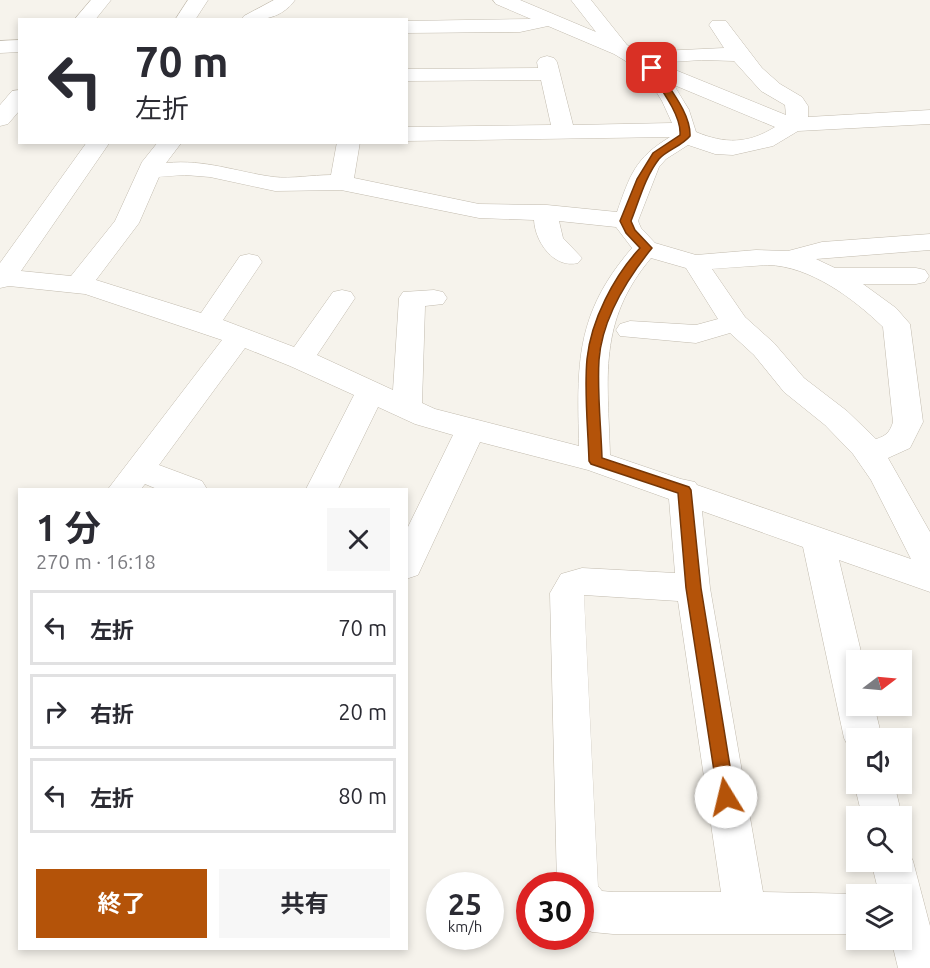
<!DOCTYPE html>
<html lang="ja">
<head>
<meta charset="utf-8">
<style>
	:root { --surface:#fff; --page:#f7f7f7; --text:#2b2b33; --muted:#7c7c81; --line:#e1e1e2; --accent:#b45309 }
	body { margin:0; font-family:Ubuntu,"Noto Sans JP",sans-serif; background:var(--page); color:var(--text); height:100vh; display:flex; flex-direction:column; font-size:22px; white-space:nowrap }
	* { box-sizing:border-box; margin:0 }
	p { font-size:20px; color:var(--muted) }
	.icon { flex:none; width:33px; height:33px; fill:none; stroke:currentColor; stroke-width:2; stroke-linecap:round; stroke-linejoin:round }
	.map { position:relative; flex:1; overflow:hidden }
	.side { position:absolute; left:18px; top:488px; width:390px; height:462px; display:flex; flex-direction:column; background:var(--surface); border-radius:0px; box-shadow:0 3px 9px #0003 }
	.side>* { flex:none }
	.banner { position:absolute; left:18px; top:18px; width:390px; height:126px; border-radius:0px; box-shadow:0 3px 9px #0003; background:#fff; color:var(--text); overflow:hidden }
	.needle { width:39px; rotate:74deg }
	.tools { position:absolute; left:846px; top:650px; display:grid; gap:12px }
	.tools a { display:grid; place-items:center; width:66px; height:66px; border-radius:0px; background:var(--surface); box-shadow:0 3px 9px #0003; font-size:30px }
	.speed { position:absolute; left:426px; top:872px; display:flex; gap:12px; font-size:30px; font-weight:700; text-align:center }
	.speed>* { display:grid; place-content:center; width:78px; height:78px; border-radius:50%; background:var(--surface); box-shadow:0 3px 9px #0003; line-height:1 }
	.speed small { font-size:15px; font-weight:400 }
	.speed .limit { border:9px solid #d22; background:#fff; color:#111 }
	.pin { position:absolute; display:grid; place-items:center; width:51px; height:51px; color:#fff; margin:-26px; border-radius:12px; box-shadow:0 3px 9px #0006 }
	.me { position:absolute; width:66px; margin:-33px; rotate:351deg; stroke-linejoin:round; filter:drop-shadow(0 0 4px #0008) }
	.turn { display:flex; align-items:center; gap:21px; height:126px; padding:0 18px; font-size:27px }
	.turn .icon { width:78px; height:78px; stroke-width:2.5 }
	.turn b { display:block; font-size:42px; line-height:51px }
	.round { display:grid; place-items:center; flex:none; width:63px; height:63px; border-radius:0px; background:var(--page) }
	.summary { display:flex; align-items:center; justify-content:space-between; height:102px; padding:0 18px }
	h1 { font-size:36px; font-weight:700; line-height:45px }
	.primary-button { display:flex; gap:12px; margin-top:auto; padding:12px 18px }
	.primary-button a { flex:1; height:69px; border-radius:0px; background:var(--accent); color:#fff; font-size:24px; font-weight:700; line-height:69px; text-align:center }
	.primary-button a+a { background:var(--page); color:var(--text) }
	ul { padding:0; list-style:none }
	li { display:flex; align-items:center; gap:18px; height:75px; margin:0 12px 9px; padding:0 6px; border:3px solid var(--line); border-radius:0px }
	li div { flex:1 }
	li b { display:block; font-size:22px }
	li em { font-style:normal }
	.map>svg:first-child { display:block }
</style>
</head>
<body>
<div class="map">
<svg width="930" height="968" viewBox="0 0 930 968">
	<rect width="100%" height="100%" fill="#f6f3ec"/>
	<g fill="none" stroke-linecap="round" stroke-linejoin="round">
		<g stroke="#c2bbae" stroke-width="1">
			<g id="street">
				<polygon points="91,0 111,0 95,20 74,20"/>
				<polygon points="188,0 208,0 195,20 175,20"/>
				<path d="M274,0H295C281,19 263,20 241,20L244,16Z"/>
				<path d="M493,0H520L596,32L571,0H591L627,45L639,52L724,48L709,25L712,21H726L762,68L780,84L802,97L808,106V117L930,110V124L798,131L773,146L733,155L715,154L688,145L666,159L659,167L638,221L641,228L655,243L696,255L756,250L788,251L822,242L930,234V250L816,259L835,268H916L925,270L929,276L925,282L916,284H863L896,308L910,324L923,422L910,448L888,458L930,532V592L839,560L863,660H856V705H874L882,738H856V752L850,750L844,738L803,547L702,511L710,588L763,892L860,894H856V934H613L592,932L580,927V885H557L550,593L561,574L582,568L675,573L669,499L588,470L480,442L418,575L406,579V531L453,435L415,424L378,407L338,489H306L354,395L290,366L245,348L159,465L202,481L207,489H157L145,484L141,489H108L222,340L85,294L9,286L0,288V263L87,142H110L21,271L71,276L115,221L142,162L158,142H182L166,163C206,159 236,172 274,177C292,179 312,175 331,175L337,142H360L354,178L479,204L547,205L617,212C630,175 635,158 670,137L406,141V127L551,125L541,80L406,81V69L538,68L537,62L540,58L547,56L554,58L557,62L573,125L672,123L662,101L644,72L614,54L548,26L520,32L406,33V21L531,19L496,4ZM702,60L734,61L761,91L785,105L786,115L658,63ZM674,85L775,127C748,144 725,144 696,132L689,110ZM185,175L210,177L275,191L341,190L479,218L534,220C535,242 554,269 578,263L582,258L563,238L559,221L616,227L632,248C575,314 577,364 579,446L435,409L422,403L425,306L443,304L447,298L443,292L434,290L403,292L399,298L393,390L317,355L355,298L351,292L342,290L333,292L294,347L223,320L262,262L258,256L249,254L240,256L201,313L96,280L139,223L159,177ZM651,258L686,268L718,319L696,325L630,321L620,324L616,330L620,336L696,343L730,333L754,355L784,392L825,425L853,454L871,480L911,559L697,485L695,482L681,479L610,455C608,378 597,322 651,258ZM768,265C810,266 853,298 883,327L893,422C890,432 886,436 876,439L847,411L804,378L774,343L745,317L712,269ZM584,595L678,601L721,892H613L602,891L598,886Z"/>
				<polygon points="20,40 20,52 0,53 0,41"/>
				<polygon points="20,90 20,110 8,124 0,126 0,105 12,91"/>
				<polygon points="856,779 856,783 894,783 902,816 902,817 862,816 854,783"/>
				<polygon points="902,845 906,847 913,861 930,926 930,968 898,968 891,939 902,939 902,894 879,894 871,861 902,861"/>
			</g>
		</g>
		<use href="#street" fill="#fff" fill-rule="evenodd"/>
	</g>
	<path fill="#b45309" stroke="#753606" stroke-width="1.5" d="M652,65L657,68C668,87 691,113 690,136C682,146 667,150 659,159C645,177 639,201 631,221L635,230L652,248C627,279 602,318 599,360C597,392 601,426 602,458L689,487L691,490L701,588L735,797L732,803L726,805L720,803L718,797L686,588L678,493L591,464L589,461C588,428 584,391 587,359C591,320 614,276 640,248L626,233L620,221L637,179L653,153L680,135C682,115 658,85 647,68Z"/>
</svg>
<div class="tools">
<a><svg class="needle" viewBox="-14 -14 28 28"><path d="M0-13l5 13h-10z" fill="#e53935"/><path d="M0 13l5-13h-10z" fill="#7c7c81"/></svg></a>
<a><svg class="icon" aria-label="sound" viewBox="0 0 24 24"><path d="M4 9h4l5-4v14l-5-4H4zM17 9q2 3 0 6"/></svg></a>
<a><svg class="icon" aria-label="search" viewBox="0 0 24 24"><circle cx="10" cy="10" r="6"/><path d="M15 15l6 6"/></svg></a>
<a><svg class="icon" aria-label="layers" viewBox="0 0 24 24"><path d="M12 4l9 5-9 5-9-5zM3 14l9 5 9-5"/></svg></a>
</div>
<div class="speed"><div>25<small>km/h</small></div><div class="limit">30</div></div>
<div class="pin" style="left:652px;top:68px;background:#d93025"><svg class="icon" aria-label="arrive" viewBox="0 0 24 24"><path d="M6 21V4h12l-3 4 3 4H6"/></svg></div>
<svg class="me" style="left:726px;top:797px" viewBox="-20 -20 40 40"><circle r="19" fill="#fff"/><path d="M0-13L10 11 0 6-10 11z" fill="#b45309"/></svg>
<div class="banner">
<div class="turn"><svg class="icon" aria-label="left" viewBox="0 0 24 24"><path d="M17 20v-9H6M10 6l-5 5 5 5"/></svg><div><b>70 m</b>左折</div></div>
</div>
<section class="side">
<div class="summary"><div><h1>1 分</h1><p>270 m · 16:18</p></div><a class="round"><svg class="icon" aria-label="close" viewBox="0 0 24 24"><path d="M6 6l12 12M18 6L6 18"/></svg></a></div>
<ul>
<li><svg class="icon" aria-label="left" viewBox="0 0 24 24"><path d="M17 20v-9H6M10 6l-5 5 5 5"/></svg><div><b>左折</b></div><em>70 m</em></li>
<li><svg class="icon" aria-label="right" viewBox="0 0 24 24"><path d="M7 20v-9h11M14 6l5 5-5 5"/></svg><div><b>右折</b></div><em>20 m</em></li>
<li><svg class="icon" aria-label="left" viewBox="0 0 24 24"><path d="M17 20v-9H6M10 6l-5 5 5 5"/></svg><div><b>左折</b></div><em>80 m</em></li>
</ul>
<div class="primary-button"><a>終了</a><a>共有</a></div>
</section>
</div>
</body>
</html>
